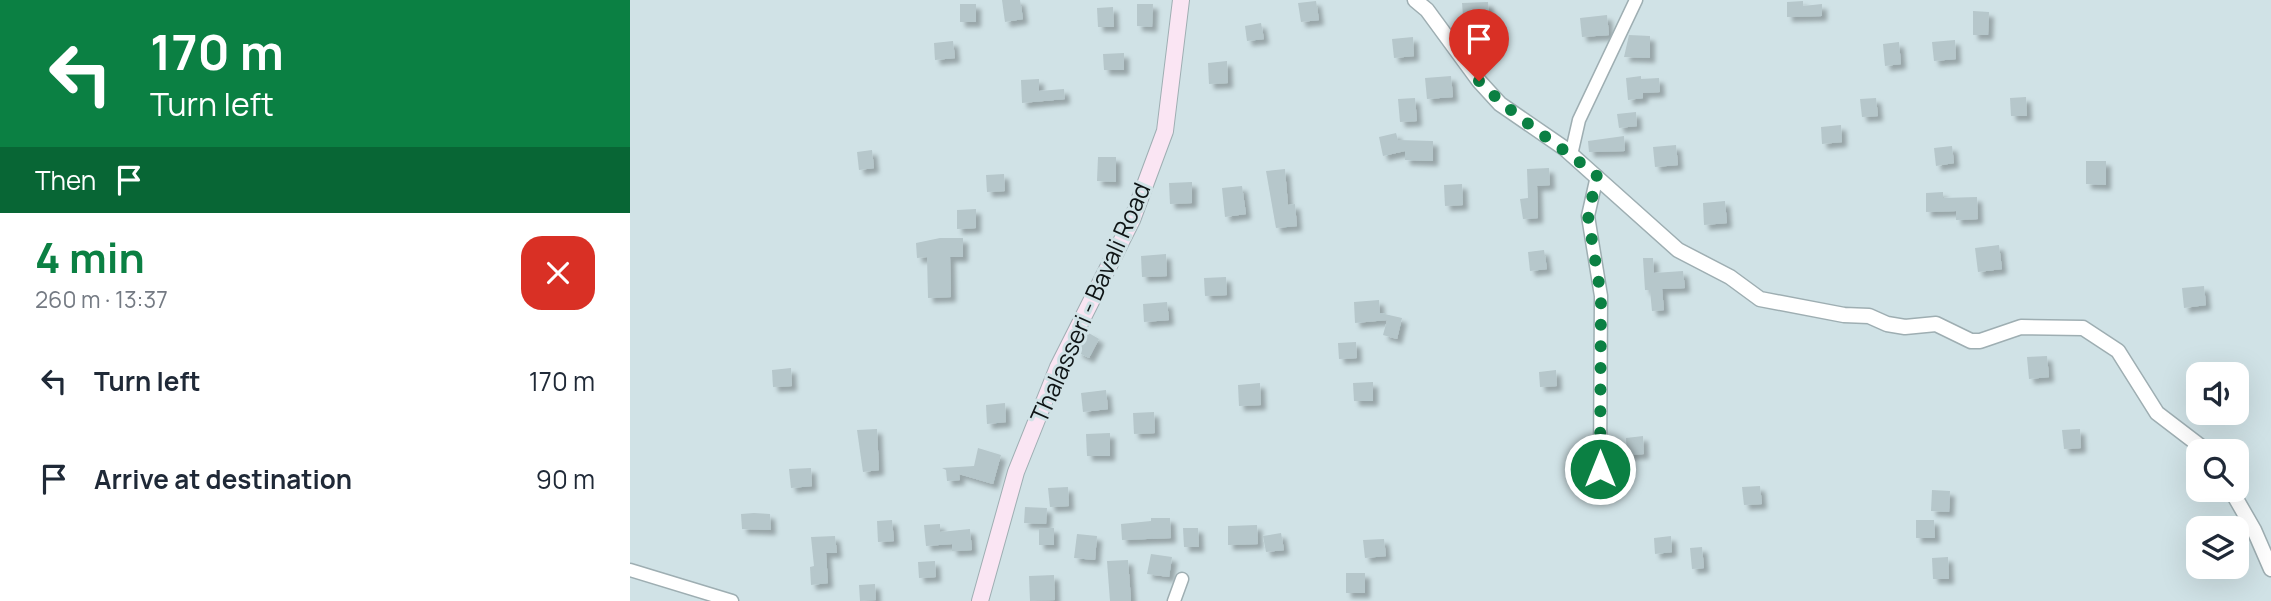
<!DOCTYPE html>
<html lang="en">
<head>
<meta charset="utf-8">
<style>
	:root { --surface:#fff; --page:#f2f2f3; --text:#1f2937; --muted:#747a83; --accent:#0b8043 }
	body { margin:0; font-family:Manrope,sans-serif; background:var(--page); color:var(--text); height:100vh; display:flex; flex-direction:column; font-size:26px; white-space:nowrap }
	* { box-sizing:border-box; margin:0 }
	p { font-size:23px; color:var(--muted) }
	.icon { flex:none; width:38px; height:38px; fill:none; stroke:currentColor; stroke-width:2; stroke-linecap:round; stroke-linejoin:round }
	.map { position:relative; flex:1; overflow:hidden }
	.sheet { display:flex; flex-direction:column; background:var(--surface); width:630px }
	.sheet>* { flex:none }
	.top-card { background:#0b8043; color:#fff; overflow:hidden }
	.fabs { position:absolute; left:1556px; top:362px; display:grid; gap:14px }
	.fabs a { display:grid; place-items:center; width:63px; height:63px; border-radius:14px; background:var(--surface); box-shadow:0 7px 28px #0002; font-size:35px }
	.pin { position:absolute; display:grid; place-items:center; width:60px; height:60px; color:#fff; margin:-72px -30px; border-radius:50% 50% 50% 0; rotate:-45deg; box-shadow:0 0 7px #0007 }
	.pin .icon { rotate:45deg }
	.me { position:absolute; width:77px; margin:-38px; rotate:0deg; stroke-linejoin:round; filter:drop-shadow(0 0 5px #0008) }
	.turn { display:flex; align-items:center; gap:24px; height:147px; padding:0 35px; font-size:32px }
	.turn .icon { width:91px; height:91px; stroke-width:2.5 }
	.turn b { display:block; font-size:49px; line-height:60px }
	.then { display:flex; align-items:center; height:66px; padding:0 35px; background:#0003; gap:14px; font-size:26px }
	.round { display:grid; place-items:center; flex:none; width:74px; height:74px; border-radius:21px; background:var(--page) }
	.head { display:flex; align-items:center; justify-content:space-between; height:119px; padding:0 35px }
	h1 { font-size:42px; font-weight:700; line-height:52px; color:var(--accent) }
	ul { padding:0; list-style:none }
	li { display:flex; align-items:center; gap:21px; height:98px; padding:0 35px }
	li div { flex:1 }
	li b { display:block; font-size:26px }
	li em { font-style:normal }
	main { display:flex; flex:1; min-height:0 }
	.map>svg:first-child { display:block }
</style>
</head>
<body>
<main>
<section class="sheet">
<div class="top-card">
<div class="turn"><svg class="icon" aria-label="left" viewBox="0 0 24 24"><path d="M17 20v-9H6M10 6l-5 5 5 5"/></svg><div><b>170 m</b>Turn left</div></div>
<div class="then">Then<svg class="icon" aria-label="arrive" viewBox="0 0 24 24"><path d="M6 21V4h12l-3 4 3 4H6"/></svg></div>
</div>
<div class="head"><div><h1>4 min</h1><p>260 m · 13:37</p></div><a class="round" style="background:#d93025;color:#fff"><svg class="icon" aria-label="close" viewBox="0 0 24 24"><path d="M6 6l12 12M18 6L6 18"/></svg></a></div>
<ul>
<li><svg class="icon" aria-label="left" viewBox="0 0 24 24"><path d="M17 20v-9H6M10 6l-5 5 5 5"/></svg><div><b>Turn left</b></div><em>170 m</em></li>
<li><svg class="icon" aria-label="arrive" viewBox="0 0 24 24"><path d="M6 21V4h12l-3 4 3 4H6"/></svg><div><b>Arrive at destination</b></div><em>90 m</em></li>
</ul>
</section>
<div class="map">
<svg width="1641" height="601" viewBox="0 0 1641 601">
	<defs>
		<filter id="shadow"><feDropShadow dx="5" dy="5" stdDeviation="2" flood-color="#0004"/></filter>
	</defs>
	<rect width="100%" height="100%" fill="#d0e2e6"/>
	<g fill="#b6c7cb" filter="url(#shadow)">
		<polygon points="372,0 390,0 393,19 375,22"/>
		<polygon points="686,1 689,20 671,22 668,3"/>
		<polygon points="1173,1 1173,6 1192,4 1192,16 1157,17 1157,2"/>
		<polygon points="858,2 860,27 834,28 832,3"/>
		<rect x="330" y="4" width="16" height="18"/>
		<polygon points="507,4 523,4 522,27 507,26"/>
		<polygon points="483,7 484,27 468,27 467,8"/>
		<polygon points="1343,11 1359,12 1358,35 1343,35"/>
		<polygon points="977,15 979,35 952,37 950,18"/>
		<polygon points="631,23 634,39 617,41 615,26"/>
		<polygon points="999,35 1020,36 1020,58 994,57"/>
		<polygon points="783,37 784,56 764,58 762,39"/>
		<polygon points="1325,40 1326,59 1304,61 1302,42"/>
		<polygon points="323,41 325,58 305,60 304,43"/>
		<polygon points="1269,42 1271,64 1255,66 1253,44"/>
		<polygon points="494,53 494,70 474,70 473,54"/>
		<polygon points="597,61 598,83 579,84 578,63"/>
		<polygon points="821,76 823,97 797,99 795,78"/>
		<polygon points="1011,76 1011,79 1029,78 1030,92 1013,93 1013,98 998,100 996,78"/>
		<polygon points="409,79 409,91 434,89 435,99 392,103 391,80"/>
		<polygon points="1396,97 1397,116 1381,116 1380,98"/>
		<polygon points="785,98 787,121 770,122 768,99"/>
		<polygon points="1246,98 1248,116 1232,117 1230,99"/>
		<polygon points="1006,112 1007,126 989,128 987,114"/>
		<polygon points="1211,125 1212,142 1192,144 1191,127"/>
		<polygon points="766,133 768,140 803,141 803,161 775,160 775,151 753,156 749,137"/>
		<polygon points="994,136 995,151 959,152 958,141"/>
		<polygon points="1046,145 1048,165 1025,167 1023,147"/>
		<polygon points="1322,146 1324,163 1306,166 1304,148"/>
		<polygon points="242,150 244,168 229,170 227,152"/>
		<polygon points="468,157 486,157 486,182 467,181"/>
		<polygon points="1456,161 1476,161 1476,185 1456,184"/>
		<polygon points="919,168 920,185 907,186 908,218 893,219 890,199 898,198 897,169"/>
		<polygon points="655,169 658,205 665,204 667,226 646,228 636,171"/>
		<polygon points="374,174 375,191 357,192 356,175"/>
		<polygon points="562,182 562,203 540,204 539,183"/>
		<polygon points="832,184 833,205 815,206 814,185"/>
		<polygon points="612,186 616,214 595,217 592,188"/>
		<polygon points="1313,192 1313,198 1347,197 1348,219 1326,220 1326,211 1296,212 1296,193"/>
		<polygon points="1095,201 1097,223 1074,225 1073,203"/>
		<polygon points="346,209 346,228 327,229 327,210"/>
		<polygon points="310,238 333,238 333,257 320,257 321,297 298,298 297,257 287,258 286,243"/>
		<polygon points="1369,245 1372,269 1348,272 1345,248"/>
		<polygon points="914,250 917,269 900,271 898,252"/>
		<polygon points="536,254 537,276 512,277 511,256"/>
		<polygon points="1013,258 1023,258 1024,273 1053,271 1055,288 1032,289 1034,310 1022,311 1020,290 1015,290"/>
		<polygon points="596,277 597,295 575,296 574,278"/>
		<polygon points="1574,286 1576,305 1554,308 1552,288"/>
		<polygon points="749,300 750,313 772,318 767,339 753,335 757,320 725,323 724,302"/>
		<polygon points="537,302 539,320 514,322 513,304"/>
		<polygon points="457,332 469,339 459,358 447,352"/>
		<polygon points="726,342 727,358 709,359 708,343"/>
		<polygon points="1417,356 1419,377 1399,379 1397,357"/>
		<polygon points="161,368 162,386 143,387 142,370"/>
		<polygon points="926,370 927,386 910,387 909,372"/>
		<polygon points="743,382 743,401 724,401 723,383"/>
		<polygon points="630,383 631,405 609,406 608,385"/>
		<polygon points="476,390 478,409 453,412 451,393"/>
		<polygon points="375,403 376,422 357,424 356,405"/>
		<polygon points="524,412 525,433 504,434 503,413"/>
		<polygon points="247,429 249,470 233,472 227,430"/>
		<polygon points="1450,429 1451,448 1434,449 1432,430"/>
		<polygon points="480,433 480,456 457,456 456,434"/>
		<polygon points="1013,436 1014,454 997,455 996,438"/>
		<polygon points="348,448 371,455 363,484 329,474 330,480 317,481 316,470 312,468 344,466"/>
		<polygon points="181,468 182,486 161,488 159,469"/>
		<polygon points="1130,486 1132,504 1114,505 1112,487"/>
		<polygon points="438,487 439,506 420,507 418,488"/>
		<polygon points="1302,490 1320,491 1319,512 1301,511"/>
		<polygon points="395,507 417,508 416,524 394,523"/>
		<polygon points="124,513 140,514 141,530 112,529 111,514"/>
		<polygon points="521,518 540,518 541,538 492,540 491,524 521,521"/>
		<polygon points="262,520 264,541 248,542 247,521"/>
		<polygon points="1286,520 1304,520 1305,538 1286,538"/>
		<polygon points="310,524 310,532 340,529 342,550 322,551 322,544 296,546 294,525"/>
		<polygon points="627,525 628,544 598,545 598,526"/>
		<rect x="409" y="528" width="15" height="17"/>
		<polygon points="553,528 568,528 569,547 554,547"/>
		<polygon points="651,533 654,550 636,552 633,536"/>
		<polygon points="447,534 467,536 465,560 444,558"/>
		<polygon points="205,536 207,553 196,553 198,583 181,585 180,567 184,566 181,537"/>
		<polygon points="1041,536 1042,552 1025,554 1024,538"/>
		<polygon points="754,539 756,556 735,558 733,540"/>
		<polygon points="1072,547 1074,568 1062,569 1060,548"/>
		<polygon points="521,554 542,557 539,577 517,574"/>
		<polygon points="1318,557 1319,579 1303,579 1302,558"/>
		<polygon points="498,560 501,601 480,601 477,561"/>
		<polygon points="305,561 306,577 289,578 288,562"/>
		<rect x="716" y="573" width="19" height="20"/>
		<polygon points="424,575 425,600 400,601 399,576"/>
		<polygon points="245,584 246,600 230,601 229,585"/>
	</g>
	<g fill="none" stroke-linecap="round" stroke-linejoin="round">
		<g stroke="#9eaeb2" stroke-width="15">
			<g id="minor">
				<polyline points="941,155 949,120 1006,0"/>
				<polyline points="967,176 958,216 971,296 970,469"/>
				<polyline points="0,570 102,601"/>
				<polyline points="544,601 552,579"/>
			</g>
		</g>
		<g stroke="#9eaeb2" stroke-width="17">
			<g id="tertiary">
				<polyline points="785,0 797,10 849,81 870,104 934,148 1048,250 1100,277 1130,299 1214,315 1239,316 1257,324 1275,327 1306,324 1341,341 1350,341 1391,327 1453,328 1488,351 1527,413 1578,452"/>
				<polyline points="1601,490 1624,530 1641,569"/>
			</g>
		</g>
		<g stroke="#9eaeb2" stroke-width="18">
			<polyline id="secondary" points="350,601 386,472 428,367 502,220 535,131 551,0"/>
		</g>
		<use href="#minor" stroke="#fff" stroke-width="12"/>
		<use href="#tertiary" stroke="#fff" stroke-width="14"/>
		<use href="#secondary" stroke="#fae5f3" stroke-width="16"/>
	</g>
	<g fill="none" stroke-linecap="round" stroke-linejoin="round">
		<path stroke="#0b8043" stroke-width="12" stroke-dasharray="0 21.6" d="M849,81C884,117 928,144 967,176L958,216L971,296L970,469"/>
	</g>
	<g text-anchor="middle" stroke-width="6" stroke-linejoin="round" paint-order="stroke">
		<g font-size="24" fill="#0e1415" stroke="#d0e2e6">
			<text transform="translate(461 303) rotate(-66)" y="8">Thalasseri - Bavali Road</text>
		</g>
	</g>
</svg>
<div class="fabs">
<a><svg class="icon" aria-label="sound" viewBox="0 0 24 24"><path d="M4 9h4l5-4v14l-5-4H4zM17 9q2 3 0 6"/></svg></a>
<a><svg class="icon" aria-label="search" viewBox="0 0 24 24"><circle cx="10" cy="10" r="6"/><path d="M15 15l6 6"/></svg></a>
<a><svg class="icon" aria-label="layers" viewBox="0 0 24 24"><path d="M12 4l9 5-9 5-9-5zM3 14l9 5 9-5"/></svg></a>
</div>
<div class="pin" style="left:849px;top:81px;background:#d93025"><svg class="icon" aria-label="arrive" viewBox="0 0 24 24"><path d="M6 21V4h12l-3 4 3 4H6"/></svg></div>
<svg class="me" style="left:970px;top:469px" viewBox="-20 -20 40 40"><circle r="17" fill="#0b8043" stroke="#fff" stroke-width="3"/><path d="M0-11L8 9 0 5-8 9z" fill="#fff"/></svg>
</div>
</main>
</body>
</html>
